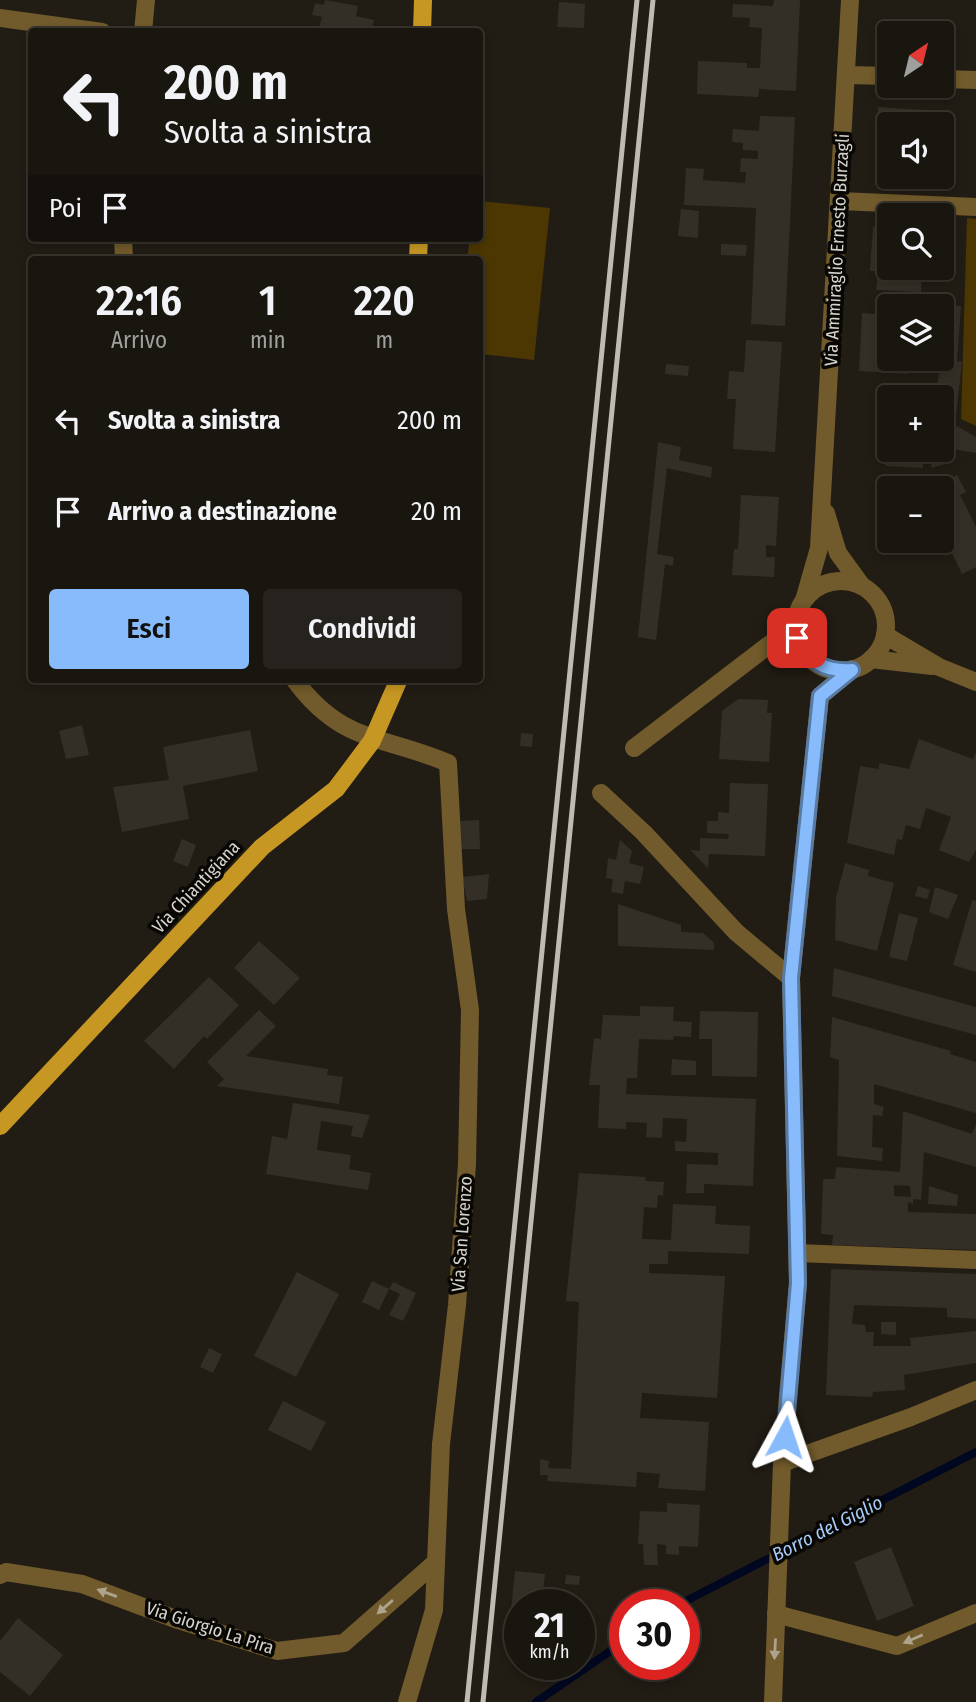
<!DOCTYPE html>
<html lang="it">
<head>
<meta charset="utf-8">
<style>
	:root { --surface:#19150f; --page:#26221d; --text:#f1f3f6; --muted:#9f9f9e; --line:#37342f; --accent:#87bbfb }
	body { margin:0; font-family:"Fira Sans Condensed",sans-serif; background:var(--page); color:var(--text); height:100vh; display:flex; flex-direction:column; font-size:26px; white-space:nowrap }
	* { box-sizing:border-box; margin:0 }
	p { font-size:23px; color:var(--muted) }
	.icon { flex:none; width:38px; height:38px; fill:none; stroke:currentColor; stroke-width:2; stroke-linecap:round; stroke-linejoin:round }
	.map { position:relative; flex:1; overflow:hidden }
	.panel { position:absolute; left:28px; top:256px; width:455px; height:427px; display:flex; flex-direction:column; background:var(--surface); border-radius:7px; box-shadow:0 4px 10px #0003,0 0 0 2px var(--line) }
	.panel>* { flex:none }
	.guide { position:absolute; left:28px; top:28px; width:455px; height:214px; border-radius:7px; box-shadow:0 4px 10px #0003,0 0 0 2px var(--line); background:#19150f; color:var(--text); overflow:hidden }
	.needle { width:46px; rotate:35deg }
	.fabs { position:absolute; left:877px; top:21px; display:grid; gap:14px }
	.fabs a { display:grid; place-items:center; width:77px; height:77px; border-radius:7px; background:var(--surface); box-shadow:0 4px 10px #0003,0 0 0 2px var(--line); font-size:35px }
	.speed { position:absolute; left:504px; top:1589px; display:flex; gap:14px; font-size:35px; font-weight:700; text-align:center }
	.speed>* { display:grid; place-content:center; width:91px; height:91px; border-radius:50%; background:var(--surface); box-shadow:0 4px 10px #0003,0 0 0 2px var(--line); line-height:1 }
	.speed small { font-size:18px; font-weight:400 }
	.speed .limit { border:10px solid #d22; background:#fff; color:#111 }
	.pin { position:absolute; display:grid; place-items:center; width:60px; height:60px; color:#fff; margin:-30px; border-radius:14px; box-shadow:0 4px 10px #0006 }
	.me { position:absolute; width:77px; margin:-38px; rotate:5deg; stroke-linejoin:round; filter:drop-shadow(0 0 5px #0008) }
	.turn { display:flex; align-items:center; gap:24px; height:147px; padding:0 21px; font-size:32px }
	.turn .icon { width:91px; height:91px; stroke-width:2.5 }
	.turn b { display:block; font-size:49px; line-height:60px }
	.then { display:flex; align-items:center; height:66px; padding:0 21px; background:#0003; gap:14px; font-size:26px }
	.eta { display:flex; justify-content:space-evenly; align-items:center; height:119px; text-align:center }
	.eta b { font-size:42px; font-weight:600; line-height:49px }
	.button { display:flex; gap:14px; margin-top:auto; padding:14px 21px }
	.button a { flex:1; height:80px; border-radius:7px; background:var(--accent); color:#111; font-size:28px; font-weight:600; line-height:80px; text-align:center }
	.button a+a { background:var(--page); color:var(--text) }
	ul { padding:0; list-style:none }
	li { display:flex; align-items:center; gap:21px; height:91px; padding:0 21px }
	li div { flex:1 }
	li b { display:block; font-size:26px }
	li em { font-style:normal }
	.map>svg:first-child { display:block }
</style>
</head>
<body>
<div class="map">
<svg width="976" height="1702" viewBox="0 0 976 1702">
	<rect width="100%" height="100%" fill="#211c14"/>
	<g fill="#4c3601">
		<polygon points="480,201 550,208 534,360 480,354 480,259 467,259 470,238 480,238"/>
		<polygon points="967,218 976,219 976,426 961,419"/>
	</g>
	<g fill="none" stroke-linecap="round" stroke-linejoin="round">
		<g stroke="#000720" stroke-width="8">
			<polyline points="678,1605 976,1452"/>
			<polyline points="536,1702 625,1641"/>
		</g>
	</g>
	<g fill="#342f26" fill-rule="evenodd">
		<polygon points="325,0 358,6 356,16 374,20 371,32 318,32 322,17 312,15 315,3 324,5"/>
		<polygon points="774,0 800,0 796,91 759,89 758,97 697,94 698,61 747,63 747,68 760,68 762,28 749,27 750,18 732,17 733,4 773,6"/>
		<polygon points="559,2 585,4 584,28 557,27"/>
		<polygon points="878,107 940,111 939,124 889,124 889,174 875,174"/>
		<polygon points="760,116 795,117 785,326 751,324 756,208 684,205 686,168 704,169 703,180 745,183 746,172 740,172 741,158 758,159 758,151 743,150 743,143 732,142 733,129 759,131"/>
		<polygon points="681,209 699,211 698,238 678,236"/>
		<polygon points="873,227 889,228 889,268 922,268 921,292 876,290 878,271 870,271"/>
		<polygon points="948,235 948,260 942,260 942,236"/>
		<polygon points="721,244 747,245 746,256 721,255"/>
		<polygon points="942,306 961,306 957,361 962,362 955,425 943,420 945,408 942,406 942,397 935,397 942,359"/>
		<polygon points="862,313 889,315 889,359 909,359 908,374 859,371"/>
		<polygon points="746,340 782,342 775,452 733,449 736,399 727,399 729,371 744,372"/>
		<polygon points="666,364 689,366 688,376 665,374"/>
		<polygon points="877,421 889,421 889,450 924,450 923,468 885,466 886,450 875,450"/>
		<polygon points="955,425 976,437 976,453 953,449 950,463 931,468 933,450 942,450 942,439 954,441"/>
		<polygon points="658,442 681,447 679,460 712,467 711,478 667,468 657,554 674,557 673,566 665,564 656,640 638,637"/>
		<polygon points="957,475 966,492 960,495 976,527 976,567 962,574 951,551 943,555 936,541 942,541 942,488 931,488"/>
		<polygon points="741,495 779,497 776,546 766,545 766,557 775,557 774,577 732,575 734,549 738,549"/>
		<polygon points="738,699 768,700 767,713 772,713 769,762 719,759 722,711"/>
		<polygon points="82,725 89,755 66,759 59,731"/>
		<polygon points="250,730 258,771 183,786 189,819 122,832 113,787 169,780 163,747"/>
		<polygon points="521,733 533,734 532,747 520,746"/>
		<polygon points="919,739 973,759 976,752 976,850 969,862 939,850 951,817 926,808 920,829 906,825 902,840 897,839 894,855 847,843 860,766 879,769 879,763 909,769"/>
		<polygon points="730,783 768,784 765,856 709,854 708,868 690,850 700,851 700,838 728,839 729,834 707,833 707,821 718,821 718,812 729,813"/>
		<polygon points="479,820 480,849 462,849 460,821"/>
		<polygon points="182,839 196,845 188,867 173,861"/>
		<polygon points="620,840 632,851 629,863 644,867 640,884 625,881 623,894 611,892 613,879 606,878 608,858 616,860"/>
		<polygon points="845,863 869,870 868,876 894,883 877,951 835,940 836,898"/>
		<polygon points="489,874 487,899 467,901 462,877"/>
		<polygon points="918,886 930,890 927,899 915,896"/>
		<polygon points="935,887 958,895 948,919 929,912"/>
		<polygon points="972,900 976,901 976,972 953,965"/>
		<polygon points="618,904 681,925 681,932 703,933 714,943 714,950 618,946"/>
		<polygon points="899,913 918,918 907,961 889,957"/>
		<polygon points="259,941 300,978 274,1005 234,968"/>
		<polygon points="834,968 976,1007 976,1035 832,996"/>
		<polygon points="209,977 239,1005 207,1039 204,1036 174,1069 144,1041"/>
		<polygon points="640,1006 674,1007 673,1021 692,1022 691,1037 674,1036 673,1040 639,1039 637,1078 627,1078 626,1094 756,1099 753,1186 704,1184 704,1193 686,1193 687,1164 718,1165 718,1153 675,1151 675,1141 686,1142 687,1119 663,1118 662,1138 646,1137 647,1123 626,1122 626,1129 598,1128 600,1085 589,1085 594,1038 601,1039 603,1015 640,1016"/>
		<polygon points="259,1010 276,1026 246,1056 328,1069 327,1075 343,1077 339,1104 217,1086 224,1079 207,1062"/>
		<polygon points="700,1011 758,1012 757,1077 712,1076 712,1039 699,1039"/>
		<polygon points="832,1017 951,1051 950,1054 976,1062 976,1113 874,1084 874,1104 884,1107 882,1116 873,1115 872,1147 883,1148 882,1161 837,1156 839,1060 830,1057"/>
		<polygon points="672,1059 696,1061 696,1075 671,1075"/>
		<polygon points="293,1103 370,1115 362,1138 351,1136 353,1126 321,1121 317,1150 351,1155 349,1169 371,1173 368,1190 266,1174 272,1136 287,1139"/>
		<path d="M903,1111L972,1134L976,1124V1167L924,1152L921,1200L913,1199V1204L908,1202V1212L976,1214V1250L832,1245L833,1235L821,1234L823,1179H835L836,1167L900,1172ZM894,1185L910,1186L911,1197L894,1196Z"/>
		<polygon points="579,1173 646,1177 645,1181 664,1182 663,1196 658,1195 657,1208 644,1207 642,1239 671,1240 673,1204 716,1206 715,1224 750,1226 749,1254 668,1251 668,1264 649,1264 649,1273 725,1276 717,1398 642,1393 640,1418 709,1422 705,1491 658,1488 660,1474 637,1472 636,1487 547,1481 548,1475 540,1475 540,1459 549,1461 548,1468 571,1469 579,1302 566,1301"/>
		<polygon points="929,1186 958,1195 957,1206 928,1204"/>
		<polygon points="831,1269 976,1274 976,1319 947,1317 947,1308 854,1305 852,1324 865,1325 866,1332 874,1332 873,1346 911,1346 910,1338 976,1331 976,1363 904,1375 905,1390 873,1392 872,1397 826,1395"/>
		<polygon points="297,1272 339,1294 296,1377 254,1356"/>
		<polygon points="372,1281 389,1289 379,1310 362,1302"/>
		<polygon points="393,1282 416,1293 403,1321 389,1315 400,1294 389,1289"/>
		<polygon points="881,1322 896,1322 896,1335 881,1334"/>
		<polygon points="209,1348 222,1354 213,1373 200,1367"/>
		<polygon points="283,1401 326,1422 311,1451 268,1430"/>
		<polygon points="667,1503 700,1505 698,1547 679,1546 679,1555 666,1554 666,1545 657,1544 658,1565 644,1565 643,1544 638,1544 640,1511 667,1512"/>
		<polygon points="891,1547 914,1606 877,1621 854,1562"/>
		<polygon points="515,1571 545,1574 542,1601 562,1605 520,1605 520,1621 510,1620"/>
		<polygon points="566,1575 580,1576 579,1585 565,1584"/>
		<polygon points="18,1618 63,1655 30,1696 0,1672 0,1641"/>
	</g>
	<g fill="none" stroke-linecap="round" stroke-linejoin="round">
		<g stroke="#715a2b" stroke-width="18">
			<polyline points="0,18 102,32"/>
			<polyline points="143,32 146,0"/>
			<polyline points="847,75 889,76"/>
			<polyline points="942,79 976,80"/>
			<polyline points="840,201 976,207"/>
			<polyline points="123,238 124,259"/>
			<polyline points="826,513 838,553 862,586"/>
			<circle cx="841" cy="626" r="45"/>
			<polyline points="805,597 819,548 850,0"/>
			<polyline points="885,635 939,667 976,682"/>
			<polyline points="871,659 932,666"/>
			<path d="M294,679C341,744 383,735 448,763L456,909L470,1010L467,1164L457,1305L441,1444L434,1610L407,1702"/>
			<polyline points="634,748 795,625"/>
			<polyline points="601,793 644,833 736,932 791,978"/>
			<polyline points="797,1253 976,1260"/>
			<polyline points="782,1463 911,1417 976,1390"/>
			<polyline points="0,1575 6,1572 82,1584 178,1620 277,1651 344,1643 436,1562"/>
			<polyline points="776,1614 897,1646 976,1613"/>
			<polyline points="773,1702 782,1463 798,1283 791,978 820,696 852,669"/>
		</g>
		<g stroke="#c79724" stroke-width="18">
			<polyline points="422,32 423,0"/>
			<polyline points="418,259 419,238"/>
			<polyline points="0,1126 262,847 336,789 372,741 399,679"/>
		</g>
		<g stroke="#bebbb4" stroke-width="5">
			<polyline points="467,1702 637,0"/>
			<polyline points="483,1702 653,0"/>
		</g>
	</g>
	<defs><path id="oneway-solid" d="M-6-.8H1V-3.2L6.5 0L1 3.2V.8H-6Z" transform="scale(1.75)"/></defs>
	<g fill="#aea38d">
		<use href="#oneway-solid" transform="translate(107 1593) rotate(-160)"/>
		<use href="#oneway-solid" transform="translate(385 1607) rotate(139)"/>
		<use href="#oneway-solid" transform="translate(913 1639) rotate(157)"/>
		<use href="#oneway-solid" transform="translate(775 1649) rotate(93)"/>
	</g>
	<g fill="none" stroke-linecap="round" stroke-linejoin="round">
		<g stroke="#587aa3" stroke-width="18">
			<path id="route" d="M785,1437L798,1283L791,978L820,696L852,670C825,672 809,662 797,638"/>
		</g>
		<use href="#route" stroke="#87bbfb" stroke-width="12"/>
	</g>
	<g text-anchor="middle" stroke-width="7" stroke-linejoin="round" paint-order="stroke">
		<g font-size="18" fill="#d7d4ce" stroke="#090704">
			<text transform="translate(837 250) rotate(-87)" y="6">Via Ammiraglio Ernesto Burzagli</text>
			<text transform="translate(196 887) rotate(-47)" y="6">Via Chiantigiana</text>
			<text transform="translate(462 1234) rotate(-86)" y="6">Via San Lorenzo</text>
			<text transform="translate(210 1628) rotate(18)" y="6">Via Giorgio La Pira</text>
		</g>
		<g font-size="19" font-style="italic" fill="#a7ccfa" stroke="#090704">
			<text transform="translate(827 1528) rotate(-27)" y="7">Borro del Giglio</text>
		</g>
	</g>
</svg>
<div class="fabs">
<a><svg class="needle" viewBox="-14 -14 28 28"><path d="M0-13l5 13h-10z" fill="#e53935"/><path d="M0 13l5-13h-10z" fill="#9f9f9e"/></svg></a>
<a><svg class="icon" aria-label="sound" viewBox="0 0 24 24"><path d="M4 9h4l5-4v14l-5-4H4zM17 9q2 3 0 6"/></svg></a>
<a><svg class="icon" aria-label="search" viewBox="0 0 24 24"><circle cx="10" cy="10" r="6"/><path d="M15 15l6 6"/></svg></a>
<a><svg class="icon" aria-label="layers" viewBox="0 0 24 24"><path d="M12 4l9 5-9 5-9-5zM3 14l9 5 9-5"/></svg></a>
<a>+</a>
<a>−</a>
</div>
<div class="speed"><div>21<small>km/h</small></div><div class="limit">30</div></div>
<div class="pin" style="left:797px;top:638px;background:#d93025"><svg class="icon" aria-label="arrive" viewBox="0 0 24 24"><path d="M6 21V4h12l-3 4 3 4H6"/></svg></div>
<svg class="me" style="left:785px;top:1437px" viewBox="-20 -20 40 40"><path d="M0-17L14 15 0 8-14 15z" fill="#87bbfb" stroke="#fff" stroke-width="4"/></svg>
<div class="guide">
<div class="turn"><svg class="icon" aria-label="left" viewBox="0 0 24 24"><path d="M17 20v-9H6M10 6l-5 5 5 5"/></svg><div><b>200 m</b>Svolta a sinistra</div></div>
<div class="then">Poi<svg class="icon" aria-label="arrive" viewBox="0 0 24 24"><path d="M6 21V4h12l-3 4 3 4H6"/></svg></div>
</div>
<section class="panel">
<div class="eta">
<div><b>22:16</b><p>Arrivo</p></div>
<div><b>1</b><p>min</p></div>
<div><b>220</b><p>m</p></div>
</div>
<ul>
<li><svg class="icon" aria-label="left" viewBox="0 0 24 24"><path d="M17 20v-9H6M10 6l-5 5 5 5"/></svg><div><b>Svolta a sinistra</b></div><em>200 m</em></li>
<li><svg class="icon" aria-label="arrive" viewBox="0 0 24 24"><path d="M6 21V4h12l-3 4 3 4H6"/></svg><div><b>Arrivo a destinazione</b></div><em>20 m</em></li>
</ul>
<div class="button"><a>Esci</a><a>Condividi</a></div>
</section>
</div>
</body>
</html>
